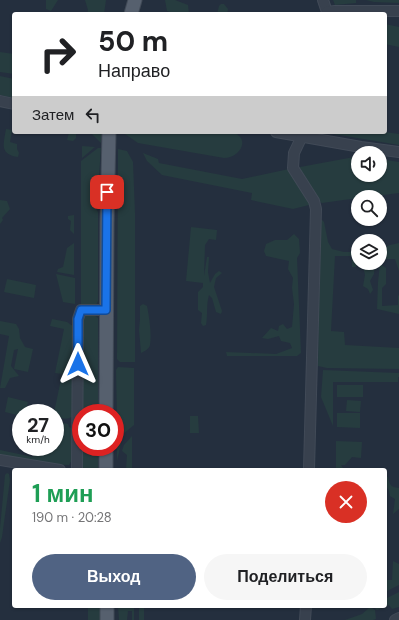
<!DOCTYPE html>
<html lang="ru">
<head>
<meta charset="utf-8">
<style>
	:root { --surface:#fff; --page:#f6f6f6; --text:#202124; --muted:#757577; --accent:#506383 }
	body { margin:0; font-family:"DM Sans",sans-serif; background:var(--page); color:var(--text); height:100vh; display:flex; flex-direction:column; font-size:15px; white-space:nowrap }
	* { box-sizing:border-box; margin:0 }
	p { font-size:13px; color:var(--muted) }
	.icon { flex:none; width:22px; height:22px; fill:none; stroke:currentColor; stroke-width:2; stroke-linecap:round; stroke-linejoin:round }
	.map { position:relative; flex:1; overflow:hidden }
	.drawer { position:absolute; left:12px; top:468px; width:375px; height:140px; display:flex; flex-direction:column; background:var(--surface); border-radius:4px; box-shadow:0 1px 3px #0004 }
	.drawer>* { flex:none }
	.guide { position:absolute; left:12px; top:12px; width:375px; height:122px; border-radius:4px; box-shadow:0 1px 3px #0004; background:#fff; color:var(--text); overflow:hidden }
	.tools { position:absolute; left:351px; top:146px; display:grid; gap:8px }
	.tools a { display:grid; place-items:center; width:36px; height:36px; border-radius:50%; background:var(--surface); box-shadow:0 1px 3px #0004; font-size:20px }
	.speed { position:absolute; left:12px; top:404px; display:flex; gap:8px; font-size:20px; font-weight:700; text-align:center }
	.speed>* { display:grid; place-content:center; width:52px; height:52px; border-radius:50%; background:var(--surface); box-shadow:0 1px 3px #0004; line-height:1 }
	.speed small { font-size:10px; font-weight:400 }
	.speed .limit { border:6px solid #d22; background:#fff; color:#111 }
	.pin { position:absolute; display:grid; place-items:center; width:34px; height:34px; color:#fff; margin:-17px; border-radius:8px; box-shadow:0 2px 6px #0006 }
	.me { position:absolute; width:44px; margin:-22px; rotate:0deg; stroke-linejoin:round; filter:drop-shadow(0 0 3px #0008) }
	.turn { display:flex; align-items:center; gap:14px; height:84px; padding:0 20px; font-size:18px }
	.turn .icon { width:52px; height:52px; stroke-width:2.5 }
	.turn b { display:block; font-size:28px; line-height:34px }
	.then { display:flex; align-items:center; height:38px; padding:0 20px; background:#0003; gap:8px; font-size:15px }
	.round { display:grid; place-items:center; flex:none; width:42px; height:42px; border-radius:21px; background:var(--page) }
	.summary { display:flex; align-items:center; justify-content:space-between; height:68px; padding:0 20px }
	h1 { font-size:24px; font-weight:700; line-height:30px; color:#1e9e55 }
	.primary-button { display:flex; gap:8px; margin-top:auto; padding:8px 20px }
	.primary-button a { flex:1; height:46px; border-radius:24px; background:var(--accent); color:#fff; font-size:16px; font-weight:700; line-height:46px; text-align:center }
	.primary-button a+a { background:var(--page); color:var(--text) }
	.map>svg:first-child { display:block }
</style>
</head>
<body>
<div class="map">
<svg width="399" height="620" viewBox="0 0 399 620">
	<rect width="100%" height="100%" fill="#242f3e"/>
	<g fill="#263c3f">
		<polygon points="46,0 58,0 51,11 46,9"/>
		<polygon points="85,0 106,0 104,14 87,14 88,10"/>
		<polygon points="165,0 175,0 188,5 189,14 177,14 167,11"/>
		<polygon points="333,0 356,0 356,3 335,5"/>
		<polygon points="366,0 399,0 399,3 374,2"/>
		<polygon points="221,4 224,4 228,9 227,14 217,14 219,6"/>
		<polygon points="385,24 399,27 399,47 385,44"/>
		<polygon points="0,52 14,54 14,74 0,72"/>
		<polygon points="0,76 14,79 14,98 0,95"/>
		<path d="M6,129L12,130L10,142L17,144V149L19,153L18,157C0,154 3,146 6,129Z"/>
		<polygon points="69,132 76,132 76,138 73,141 67,140"/>
		<polygon points="90,132 102,132 101,143"/>
		<path d="M125,132H230C252,136 241,158 224,158L138,143L125,134Z"/>
		<polygon points="322,132 385,132 399,134 399,145"/>
		<polygon points="82,146 95,147 82,158"/>
		<polygon points="98,148 101,148 99,176 94,186 94,205 98,212 98,301 96,305 91,308 81,304 81,161"/>
		<polygon points="118,149 127,151 133,162 135,213 135,362 120,362 117,359"/>
		<polygon points="143,153 158,159 159,163 242,179 289,169 310,203 309,205 293,209 251,200 252,193 162,175 147,161"/>
		<polygon points="354,157 358,157 358,175 380,175 380,159 399,162 399,193 368,197 358,197 358,198 322,203 317,200 299,169 300,167"/>
		<polygon points="0,200 7,201 10,209 2,218 3,220 0,224"/>
		<polygon points="74,215 74,234 70,230 71,221 68,219 68,216"/>
		<polygon points="320,220 322,220 324,222 328,242 332,249 344,252 354,252 357,255 356,267 352,267 352,256 335,256 331,331 344,332 345,345 399,348 399,369 327,368 318,366"/>
		<path d="M191,227L217,230L216,240L209,239L205,245L204,276L207,257H209L208,272L210,283L215,274L219,271L222,273L216,278L214,287L222,311L221,314L216,312L212,298L209,295C206,305 208,315 206,325L203,326L201,323L202,313L198,310V292L203,287V283L186,281Z"/>
		<polygon points="294,234 299,239 300,253 297,258 301,353 297,356 227,356 226,352 276,354 292,348 290,343 281,341 279,336 268,339 262,338 271,328 278,331 279,326 283,324 287,329 292,327 294,304 292,288 293,278 288,269 289,261 266,256 264,251 266,244 275,240 287,240"/>
		<polygon points="74,243 74,275 57,272 58,269 63,267 67,248"/>
		<polygon points="399,243 399,271 395,259 385,259 385,247 390,245"/>
		<polygon points="362,263 375,263 374,274 370,281 373,290 370,294 368,289 363,286 365,275"/>
		<polygon points="380,264 386,268 386,284 382,288 382,306 398,305 398,296 399,295 399,314 377,309 378,282"/>
		<polygon points="56,274 75,278 75,304 63,302"/>
		<polygon points="7,279 36,285 34,298 4,292"/>
		<path d="M143,304L147,306C149,315 152,336 150,345C149,349 145,351 141,353L139,330L140,319V306Z"/>
		<polygon points="88,314 94,315 98,318 98,413 81,413 82,322 84,316"/>
		<path d="M52,319L67,322L74,327L73,416C67,421 61,418 55,416V413H54L62,374L55,373L64,329L50,326Z"/>
		<polygon points="0,321 16,324 19,329 20,338 25,347 33,349 28,372 14,369 18,349 14,350 11,366 19,376 10,378 5,388 0,388 9,336 0,334"/>
		<polygon points="118,367 134,368 134,425 123,434 117,461 117,433 122,429 122,419 117,417 116,370"/>
		<polygon points="323,370 398,373 399,373 399,377 398,377 398,382 333,382 333,426 321,397"/>
		<rect x="337" y="385" width="26" height="12"/>
		<polygon points="8,397 28,402 25,413 21,413 21,416 5,412"/>
		<polygon points="347,400 361,401 360,412 346,411"/>
		<polygon points="337,413 360,413 360,428 337,427"/>
		<polygon points="190,416 198,416 199,433 190,433"/>
		<path d="M59,422L68,424L69,427L72,428L73,434L72,460L69,465C47,465 21,459 0,454V450L33,457L36,447H55V423H57Z"/>
		<polygon points="132,436 132,470 126,470 127,455 122,451 124,445"/>
		<polygon points="336,441 362,442 361,458 352,457 345,465 341,465 343,468 345,470 336,470"/>
		<polygon points="81,447 98,447 98,470 82,470"/>
		<polygon points="7,473 9,474 10,480 2,537 0,543 0,528 5,475"/>
		<path d="M385,476L388,477C390,485 390,487 399,488V509L393,514L395,499L390,496L389,491L385,484Z"/>
		<polygon points="393,561 399,564 399,585 385,592 385,580 392,580"/>
		<polygon points="399,592 399,607 392,609 389,605 377,610 373,606 385,606 385,599"/>
		<rect x="88" y="606" width="12" height="14"/>
		<polygon points="118,606 134,606 134,620 132,620 132,611 128,611 127,620 119,620"/>
		<rect x="139" y="606" width="5" height="14"/>
		<polygon points="370,607 375,610 376,619 373,620 345,620 362,614"/>
	</g>
	<g fill="none" stroke-linecap="round" stroke-linejoin="round">
		<g stroke="#414a57" stroke-width="12">
			<g id="minor">
				<polyline points="323,0 327,12 327,14"/>
				<polyline points="327,12 335,11 399,11"/>
				<polyline points="0,101 14,104"/>
				<polyline points="276,132 361,147 399,152"/>
				<polyline points="304,132 294,153 293,168 314,201 316,209 309,469"/>
				<polyline points="0,460 60,470"/>
				<polyline points="77,470 78,319 81,310 106,310"/>
				<polyline points="305,620 306,606"/>
				<polyline points="395,620 399,618"/>
			</g>
		</g>
		<g stroke="#414a57" stroke-width="15">
			<g id="major">
				<polyline points="131,14 135,0"/>
				<polyline points="106,413 107,223 109,132"/>
				<polyline points="106,447 106,470"/>
				<polyline points="107,620 107,606"/>
			</g>
		</g>
		<use href="#minor" stroke="#38414e" stroke-width="10"/>
		<use href="#major" stroke="#56606e" stroke-width="13"/>
	</g>
	<g fill="none" stroke-linecap="round" stroke-linejoin="round">
		<g stroke="#114b97" stroke-width="10">
			<polyline id="route" points="78,364 78,319 81,310 106,310 107,192"/>
		</g>
		<use href="#route" stroke="#1a73e8" stroke-width="7"/>
	</g>
</svg>
<div class="tools">
<a><svg class="icon" aria-label="sound" viewBox="0 0 24 24"><path d="M4 9h4l5-4v14l-5-4H4zM17 9q2 3 0 6"/></svg></a>
<a><svg class="icon" aria-label="search" viewBox="0 0 24 24"><circle cx="10" cy="10" r="6"/><path d="M15 15l6 6"/></svg></a>
<a><svg class="icon" aria-label="layers" viewBox="0 0 24 24"><path d="M12 4l9 5-9 5-9-5zM3 14l9 5 9-5"/></svg></a>
</div>
<div class="speed"><div>27<small>km/h</small></div><div class="limit">30</div></div>
<div class="pin" style="left:107px;top:192px;background:#d93025"><svg class="icon" aria-label="arrive" viewBox="0 0 24 24"><path d="M6 21V4h12l-3 4 3 4H6"/></svg></div>
<svg class="me" style="left:78px;top:364px" viewBox="-20 -20 40 40"><path d="M0-17L14 15 0 8-14 15z" fill="#1a73e8" stroke="#fff" stroke-width="4"/></svg>
<div class="guide">
<div class="turn"><svg class="icon" aria-label="right" viewBox="0 0 24 24"><path d="M7 20v-9h11M14 6l5 5-5 5"/></svg><div><b>50 m</b>Направо</div></div>
<div class="then">Затем<svg class="icon" aria-label="left" viewBox="0 0 24 24"><path d="M17 20v-9H6M10 6l-5 5 5 5"/></svg></div>
</div>
<section class="drawer">
<div class="summary"><div><h1>1 мин</h1><p>190 m · 20:28</p></div><a class="round" style="background:#d93025;color:#fff"><svg class="icon" aria-label="close" viewBox="0 0 24 24"><path d="M6 6l12 12M18 6L6 18"/></svg></a></div>
<div class="primary-button"><a>Выход</a><a>Поделиться</a></div>
</section>
</div>
</body>
</html>
